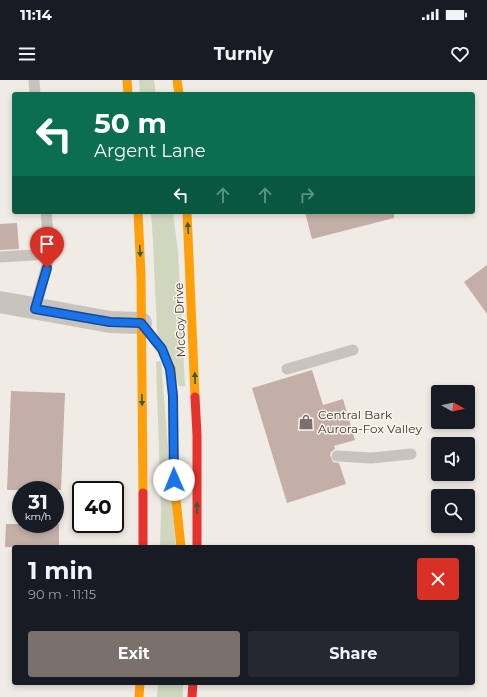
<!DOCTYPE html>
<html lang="en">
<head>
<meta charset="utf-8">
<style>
	:root { --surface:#171b24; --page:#242831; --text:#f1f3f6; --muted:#9ea1a6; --accent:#7a716c }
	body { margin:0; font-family:Montserrat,sans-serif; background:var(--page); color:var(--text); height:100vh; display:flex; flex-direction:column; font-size:15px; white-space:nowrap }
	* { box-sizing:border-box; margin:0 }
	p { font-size:13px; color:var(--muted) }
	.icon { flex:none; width:22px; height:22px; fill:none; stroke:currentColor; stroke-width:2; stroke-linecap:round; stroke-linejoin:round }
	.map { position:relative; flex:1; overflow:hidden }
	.drawer { position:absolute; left:12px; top:465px; width:463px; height:140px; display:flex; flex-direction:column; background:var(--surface); border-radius:4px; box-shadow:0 2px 6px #0003 }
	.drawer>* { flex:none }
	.guide { position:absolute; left:12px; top:12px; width:463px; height:122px; border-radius:4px; box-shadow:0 2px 6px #0003; background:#0b6e4f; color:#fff; overflow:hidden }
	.needle { width:26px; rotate:98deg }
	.buttons { position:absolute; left:431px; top:305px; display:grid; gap:8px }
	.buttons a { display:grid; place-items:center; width:44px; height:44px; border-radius:4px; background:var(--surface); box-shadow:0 2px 6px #0003; font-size:20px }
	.speed { position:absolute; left:12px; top:401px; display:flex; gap:8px; font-size:20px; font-weight:700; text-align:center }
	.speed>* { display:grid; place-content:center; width:52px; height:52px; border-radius:50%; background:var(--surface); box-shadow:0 2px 6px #0003; line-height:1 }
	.speed small { font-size:10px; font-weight:400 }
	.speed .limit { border:2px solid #111; border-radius:6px; background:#fff; color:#111 }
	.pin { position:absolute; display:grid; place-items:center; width:34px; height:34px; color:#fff; margin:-41px -17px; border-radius:50% 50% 50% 0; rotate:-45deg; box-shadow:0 0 4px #0007 }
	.pin .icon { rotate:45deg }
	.me { position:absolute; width:44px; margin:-22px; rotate:359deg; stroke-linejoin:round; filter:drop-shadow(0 0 3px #0008) }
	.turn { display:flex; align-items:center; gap:14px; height:84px; padding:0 16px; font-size:18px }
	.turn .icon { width:52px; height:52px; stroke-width:2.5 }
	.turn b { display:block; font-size:28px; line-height:34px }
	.lanes { display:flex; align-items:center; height:38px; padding:0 16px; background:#0003; justify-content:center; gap:20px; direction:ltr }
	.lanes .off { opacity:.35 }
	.round { display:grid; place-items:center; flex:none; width:42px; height:42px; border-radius:4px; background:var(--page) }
	.overview { display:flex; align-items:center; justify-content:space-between; height:68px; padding:0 16px }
	h1 { font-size:24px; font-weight:700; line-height:30px }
	.button { display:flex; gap:8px; margin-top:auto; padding:8px 16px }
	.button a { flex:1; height:46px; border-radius:4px; background:var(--accent); color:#fff; font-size:16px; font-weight:700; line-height:46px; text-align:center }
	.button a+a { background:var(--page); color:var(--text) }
	.status { display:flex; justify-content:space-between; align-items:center; height:28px; padding:0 20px; background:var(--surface); direction:ltr }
	.status svg { height:11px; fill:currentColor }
	header { display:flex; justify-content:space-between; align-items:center; height:52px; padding:0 16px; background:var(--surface); font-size:18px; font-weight:700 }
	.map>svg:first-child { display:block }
</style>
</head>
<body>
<div class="status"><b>11:14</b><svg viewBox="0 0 49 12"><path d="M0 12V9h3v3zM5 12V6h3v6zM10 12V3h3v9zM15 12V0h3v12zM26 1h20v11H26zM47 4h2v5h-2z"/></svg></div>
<header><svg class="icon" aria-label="menu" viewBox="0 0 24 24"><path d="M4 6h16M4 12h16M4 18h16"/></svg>Turnly<svg class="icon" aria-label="heart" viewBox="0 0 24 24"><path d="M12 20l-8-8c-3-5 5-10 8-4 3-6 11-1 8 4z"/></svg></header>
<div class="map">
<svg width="487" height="617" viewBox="0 0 487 617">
	<rect width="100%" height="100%" fill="#f0ebe5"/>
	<g fill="#d1d6bf">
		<polygon points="139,0 154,0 156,14 140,14"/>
		<polygon points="151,132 173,132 178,172 185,306 179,306 157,252 153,162"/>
		<polygon points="161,281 176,467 160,467 161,430 156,282"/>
		<polygon points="158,603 183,603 183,617 157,617"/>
	</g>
	<g fill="#c3afa7">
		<polygon points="305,132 394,132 394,138 312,159"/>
		<polygon points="17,143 19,169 0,170 0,144"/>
		<polygon points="487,185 487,234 464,202"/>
		<polygon points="312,290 323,325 343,319 355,360 334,366 335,369 331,372 330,375 333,382 339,383 346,404 287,423 252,308"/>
		<polygon points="11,311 65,313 61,410 7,410"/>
		<polygon points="6,444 59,444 59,467 5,467"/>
	</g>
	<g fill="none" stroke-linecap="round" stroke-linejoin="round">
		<g stroke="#c9c3be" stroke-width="11">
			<polyline points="34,0 35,14"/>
			<polyline points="0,177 50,174"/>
			<polyline points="35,229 50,174 46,132"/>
			<polyline points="287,289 353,270"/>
			<polyline points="337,376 371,378 411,374"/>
		</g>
		<polyline stroke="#c9c3be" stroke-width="22" points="0,222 110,242 141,243"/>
		<g stroke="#ff9f0a" stroke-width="9">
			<polyline points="127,0 128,14"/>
			<polyline points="177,0 179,14"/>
			<polyline points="138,132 141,195 143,413"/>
			<polyline points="187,132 195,317"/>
			<polyline points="141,243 161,269 171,289 173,316 174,400 181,467"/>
			<polyline points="139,617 140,603"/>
		</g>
		<g stroke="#e5322d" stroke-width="9">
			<polyline points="195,317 197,355 197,467"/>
			<polyline points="143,413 143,467"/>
			<polyline points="192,617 193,603"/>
		</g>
	</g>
	<defs><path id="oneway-solid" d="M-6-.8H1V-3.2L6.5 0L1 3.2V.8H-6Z"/></defs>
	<g fill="#375e3a">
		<use href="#oneway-solid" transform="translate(188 148) rotate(-93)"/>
		<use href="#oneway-solid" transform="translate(140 171) rotate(87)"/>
		<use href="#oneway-solid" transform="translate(195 298) rotate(-92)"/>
		<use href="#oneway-solid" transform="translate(142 320) rotate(89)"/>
		<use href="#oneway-solid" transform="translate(197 428) rotate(-90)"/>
	</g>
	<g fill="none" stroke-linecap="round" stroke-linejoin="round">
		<g stroke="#114b97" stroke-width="10">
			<polyline id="route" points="47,188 35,229 110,242 141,243 162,269 170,289 173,316 174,400"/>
		</g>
		<use href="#route" stroke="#1a73e8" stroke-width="7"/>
	</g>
	<defs>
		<g id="shop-bare" transform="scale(1.2)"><path d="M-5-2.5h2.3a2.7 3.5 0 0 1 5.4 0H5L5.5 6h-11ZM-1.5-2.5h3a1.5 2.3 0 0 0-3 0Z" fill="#7a716c" stroke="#fbf5ee" stroke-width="2.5" paint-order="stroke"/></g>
	</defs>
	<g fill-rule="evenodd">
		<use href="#shop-bare" x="306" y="342"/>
	</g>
	<g text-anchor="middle" stroke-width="3" stroke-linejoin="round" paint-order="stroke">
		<g font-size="12" fill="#3b302b" stroke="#fbf5ee">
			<text transform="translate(180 240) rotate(-92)" y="4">McCoy Drive</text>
		</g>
		<g font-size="12" fill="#3b302b" stroke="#fbf5ee" text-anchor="start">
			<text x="318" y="339">Central Bark<tspan x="318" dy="14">Aurora-Fox Valley</tspan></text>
		</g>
	</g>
</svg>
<div class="buttons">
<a><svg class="needle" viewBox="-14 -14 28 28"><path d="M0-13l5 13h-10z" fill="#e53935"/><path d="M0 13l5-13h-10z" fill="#9ea1a6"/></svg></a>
<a><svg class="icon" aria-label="sound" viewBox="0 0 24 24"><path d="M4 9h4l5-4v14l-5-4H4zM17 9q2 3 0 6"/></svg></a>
<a><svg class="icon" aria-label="search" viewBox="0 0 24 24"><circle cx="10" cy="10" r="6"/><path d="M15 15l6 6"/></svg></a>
</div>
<div class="speed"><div>31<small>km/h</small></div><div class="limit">40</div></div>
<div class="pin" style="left:47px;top:188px;background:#d93025"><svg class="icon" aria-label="arrive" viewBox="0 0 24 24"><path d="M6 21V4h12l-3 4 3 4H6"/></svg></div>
<svg class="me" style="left:174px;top:400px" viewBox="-20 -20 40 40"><circle r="19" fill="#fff"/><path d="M0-13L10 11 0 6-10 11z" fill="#1a73e8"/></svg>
<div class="guide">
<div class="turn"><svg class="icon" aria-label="left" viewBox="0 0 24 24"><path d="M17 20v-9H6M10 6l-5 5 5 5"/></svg><div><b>50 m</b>Argent Lane</div></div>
<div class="lanes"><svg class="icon" aria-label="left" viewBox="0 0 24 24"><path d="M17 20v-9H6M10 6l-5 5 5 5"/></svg><svg class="icon off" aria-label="ahead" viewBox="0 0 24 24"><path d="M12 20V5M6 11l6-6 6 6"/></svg><svg class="icon off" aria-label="ahead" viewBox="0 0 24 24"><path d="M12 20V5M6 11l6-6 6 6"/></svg><svg class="icon off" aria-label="right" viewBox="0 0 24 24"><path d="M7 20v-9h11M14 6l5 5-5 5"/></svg></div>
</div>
<section class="drawer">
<div class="overview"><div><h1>1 min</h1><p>90 m · 11:15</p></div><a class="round" style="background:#d93025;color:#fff"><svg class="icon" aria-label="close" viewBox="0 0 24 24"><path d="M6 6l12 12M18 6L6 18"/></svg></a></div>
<div class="button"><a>Exit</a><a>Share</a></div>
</section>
</div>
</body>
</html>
